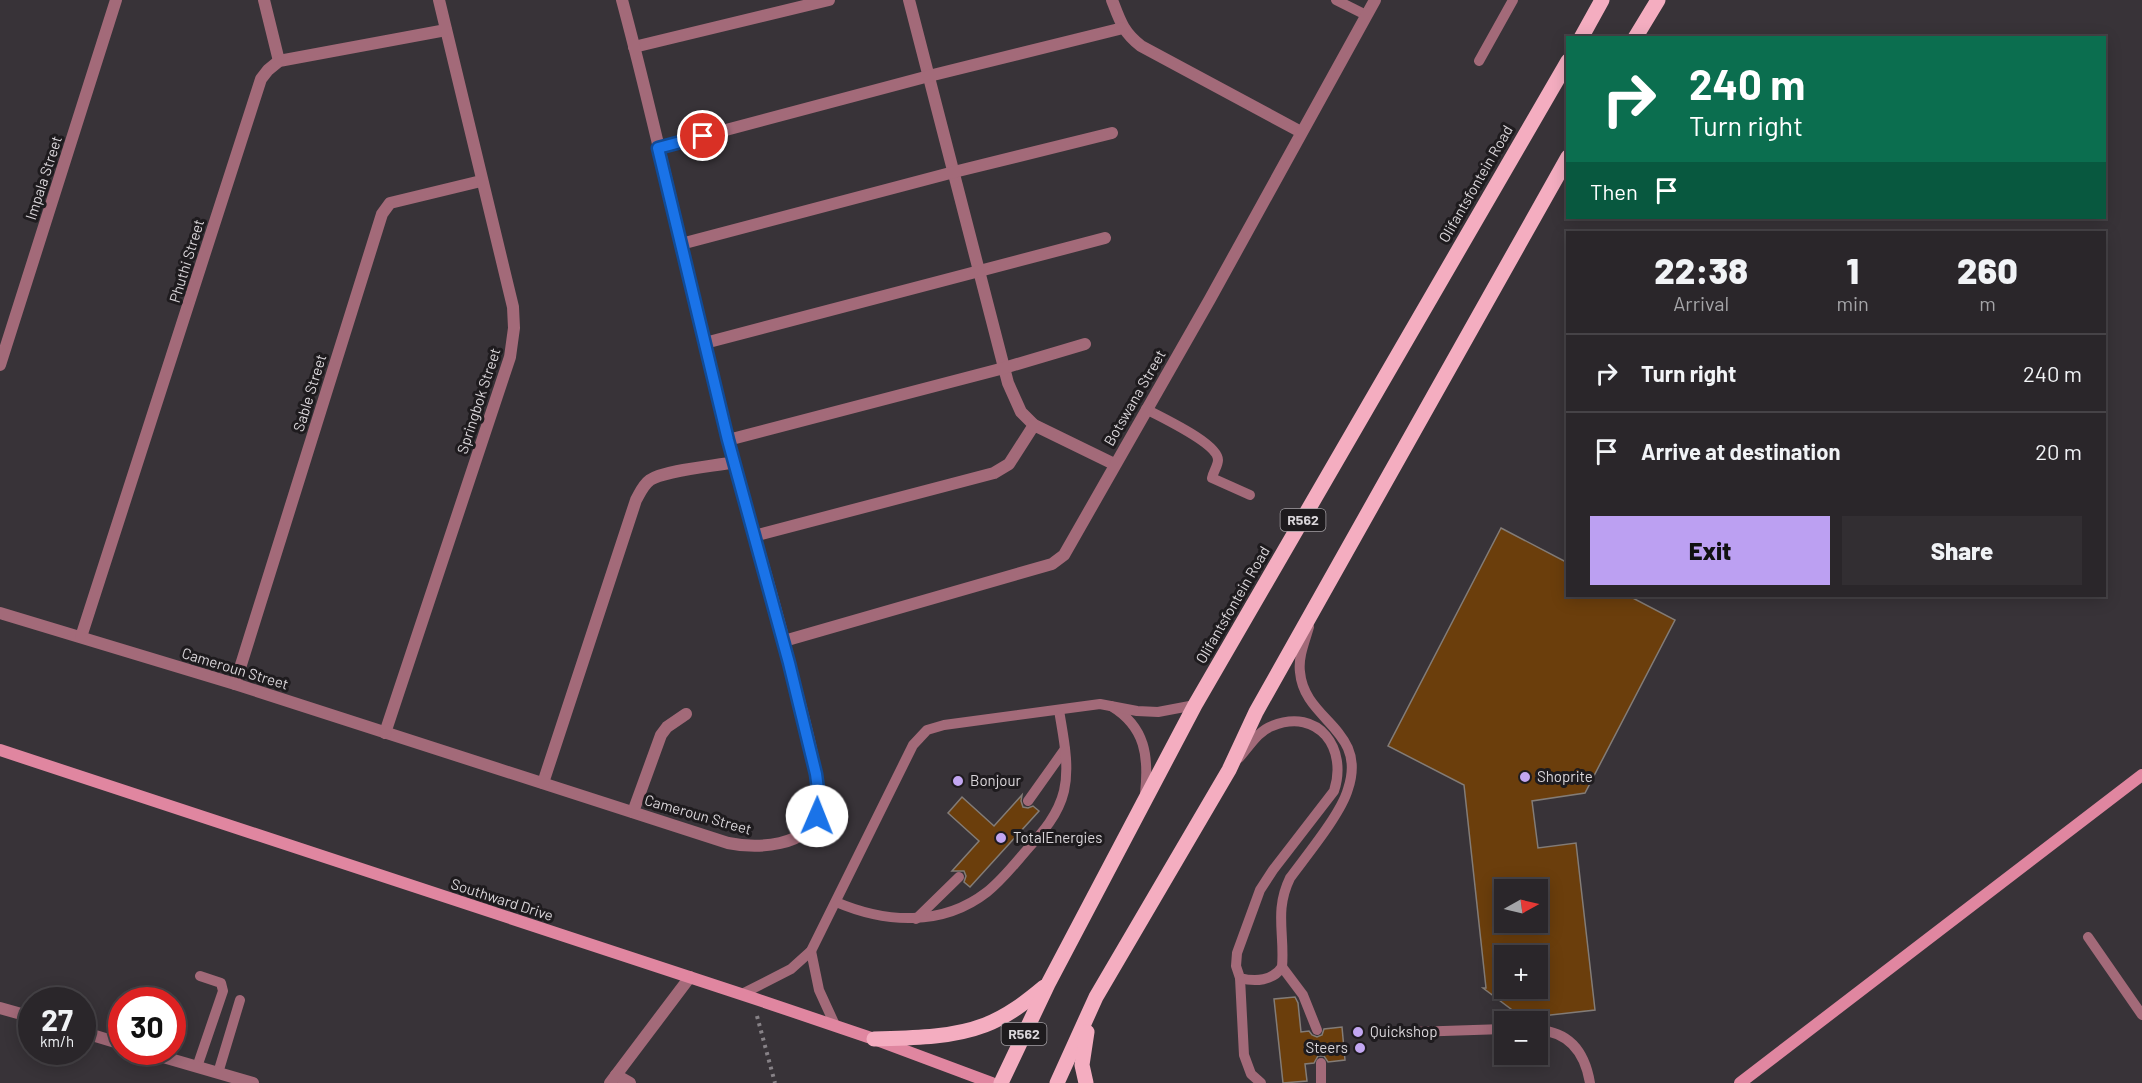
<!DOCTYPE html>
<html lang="en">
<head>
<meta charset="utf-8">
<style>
	:root { --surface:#2a262a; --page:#322e32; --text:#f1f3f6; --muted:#a5a5a8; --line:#464347; --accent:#bca0f2 }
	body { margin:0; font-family:Barlow,sans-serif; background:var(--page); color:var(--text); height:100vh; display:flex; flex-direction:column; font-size:22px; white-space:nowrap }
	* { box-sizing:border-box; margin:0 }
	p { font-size:20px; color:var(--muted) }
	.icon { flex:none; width:33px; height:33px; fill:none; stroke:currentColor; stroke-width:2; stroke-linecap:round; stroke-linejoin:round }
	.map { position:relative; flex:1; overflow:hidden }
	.drawer { position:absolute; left:1566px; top:231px; width:540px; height:366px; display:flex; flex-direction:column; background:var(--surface); border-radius:0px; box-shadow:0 3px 15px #0003,0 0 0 2px var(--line) }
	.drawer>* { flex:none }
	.top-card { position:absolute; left:1566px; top:36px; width:540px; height:183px; border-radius:0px; box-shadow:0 3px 15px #0003,0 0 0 2px var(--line); background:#0b6e4f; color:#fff; overflow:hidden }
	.needle { width:39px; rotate:82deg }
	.buttons { position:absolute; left:1494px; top:879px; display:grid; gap:12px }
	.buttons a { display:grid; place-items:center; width:54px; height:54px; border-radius:0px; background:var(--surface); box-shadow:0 3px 15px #0003,0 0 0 2px var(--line); font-size:30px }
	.speed { position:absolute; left:18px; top:987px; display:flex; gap:12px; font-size:30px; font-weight:700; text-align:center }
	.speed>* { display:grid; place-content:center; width:78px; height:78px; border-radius:50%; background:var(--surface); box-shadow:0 3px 15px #0003,0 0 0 2px var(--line); line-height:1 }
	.speed small { font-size:15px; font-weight:400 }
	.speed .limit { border:9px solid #d22; background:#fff; color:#111 }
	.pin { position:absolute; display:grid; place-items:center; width:51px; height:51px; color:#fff; margin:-26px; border:3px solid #fff; border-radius:50%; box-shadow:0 2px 6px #0007 }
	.me { position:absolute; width:66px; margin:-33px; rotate:1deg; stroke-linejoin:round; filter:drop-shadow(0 0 4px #0008) }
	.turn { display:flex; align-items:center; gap:21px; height:126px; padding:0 24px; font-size:27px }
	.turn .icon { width:78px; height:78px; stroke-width:2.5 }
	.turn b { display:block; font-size:42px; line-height:51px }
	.then { display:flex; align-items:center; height:57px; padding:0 24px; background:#0003; gap:12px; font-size:22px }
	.eta { display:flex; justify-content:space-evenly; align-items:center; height:102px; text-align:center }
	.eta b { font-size:36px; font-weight:800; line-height:42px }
	.action { display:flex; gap:12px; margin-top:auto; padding:12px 24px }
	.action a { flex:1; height:69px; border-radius:0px; background:var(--accent); color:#111; font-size:24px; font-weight:800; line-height:69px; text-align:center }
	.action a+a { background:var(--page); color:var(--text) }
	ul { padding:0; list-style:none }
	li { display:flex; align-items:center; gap:18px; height:78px; padding:0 24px; border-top:2px solid var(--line) }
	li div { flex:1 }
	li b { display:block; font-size:22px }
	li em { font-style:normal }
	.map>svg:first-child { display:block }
</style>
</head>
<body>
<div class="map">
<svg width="2142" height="1083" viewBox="0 0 2142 1083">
	<rect width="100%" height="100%" fill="#383338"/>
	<g fill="#6b3e0c" stroke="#837c77" stroke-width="1.5" fill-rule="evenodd">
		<path d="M1501,528L1568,563V596H1629L1675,620L1585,793L1532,801L1538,848L1576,843L1595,1010L1523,1018L1483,988H1486L1464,785L1388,746ZM1504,890H1538V922H1504ZM1504,956H1538V988H1504Z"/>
		<polygon points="1022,795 1021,801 1023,807 1028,808 1033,806 1039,811 970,887 964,882 966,876 964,871 952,871 979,841 948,813 962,797 994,826"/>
		<polygon points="1295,997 1298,1003 1301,1032 1309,1031 1312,1035 1317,1037 1322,1035 1324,1029 1342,1027 1345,1060 1328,1062 1324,1056 1318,1056 1314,1063 1305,1064 1307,1081 1283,1083 1274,999"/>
	</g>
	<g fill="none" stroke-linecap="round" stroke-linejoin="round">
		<polyline stroke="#878287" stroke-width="4" stroke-dasharray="3 4.5" stroke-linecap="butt" points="757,1016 775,1083"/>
		<g stroke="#a36a79" stroke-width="10">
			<polyline points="1336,0 1366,15"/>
			<polyline points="1479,61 1513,0"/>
			<path d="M1146,409C1160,417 1218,443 1218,460C1218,466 1213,472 1212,478L1250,495"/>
			<path d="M1111,706C1146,727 1149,757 1145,794"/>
			<path d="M1239,758C1249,747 1258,731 1272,726C1319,707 1348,749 1334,791L1273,870L1260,890L1237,953L1236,966L1240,978C1255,982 1273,981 1282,967C1285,934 1274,911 1290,878C1306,856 1341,814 1348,789C1368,729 1304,721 1300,672C1298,657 1305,641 1309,627"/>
			<polyline points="1028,801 1065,749"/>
			<path d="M836,902C885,923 942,927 987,892C1001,881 1013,866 1025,852C1041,834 1058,816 1064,791C1070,765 1063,736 1059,710"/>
			<polyline points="916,919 959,877"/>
			<polyline points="2088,937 2142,1015"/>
			<polyline points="811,951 819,990 835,1025"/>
			<polyline points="1282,967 1303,995 1317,1030"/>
			<polyline points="1240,978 1244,1055 1251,1074 1261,1083"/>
			<polyline points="742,994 791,969 811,951 913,745 927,730 944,725 1100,704 1137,711 1158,712 1195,705"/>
			<path d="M1538,1030C1570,1032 1585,1053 1590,1083"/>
			<polyline points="1413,1032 1504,1029"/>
			<polyline points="197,1067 223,991 221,983 200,976"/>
			<polyline points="218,1073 240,1000"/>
			<polyline points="1321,1083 1321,1063"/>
		</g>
		<g stroke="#a36a79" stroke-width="12">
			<polyline points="264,0 279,61"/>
			<polyline points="909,0 1008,383 1021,412 1034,425"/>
			<path d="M1112,0C1120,21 1123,32 1141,46L1301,132"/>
			<polyline points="634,47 829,0"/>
			<polyline points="658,148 929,76 1123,28"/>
			<polyline points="681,244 954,172 1112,133"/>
			<polyline points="705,343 1105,238"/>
			<polyline points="0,365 116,0"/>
			<polyline points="728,440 1004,368 1085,344"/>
			<polyline points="754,536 994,473 1009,464 1034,425 1114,464"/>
			<path d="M0,613L235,684L728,843C757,849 808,847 818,813C825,789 797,695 790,665C772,589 747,513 727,437C691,292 661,145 622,0"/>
			<polyline points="81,637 261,79 268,70 279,61 446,30"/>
			<polyline points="784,641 1052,564 1064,555 1210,299 1375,0"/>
			<polyline points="235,684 382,214 390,203 481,181"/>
			<polyline points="385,733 510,357 514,328 513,307 439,0"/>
			<path d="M543,783L636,500C640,493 643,485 650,480C665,470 715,466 735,462"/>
			<polyline points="633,812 661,735 667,727 686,714"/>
			<polyline points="0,1008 32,1017"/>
			<polyline points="82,1032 122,1044"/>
			<polyline points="146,1052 253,1083"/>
			<polyline points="616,1075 630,1083"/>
			<polyline points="610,1083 690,977"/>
		</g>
		<g stroke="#e086a0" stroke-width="12">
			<polyline points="0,750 753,998 874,1039 992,1083"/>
			<polyline points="1740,1083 2142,775"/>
		</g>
		<g stroke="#f4adc0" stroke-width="15">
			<polyline points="1581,38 1602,0"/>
			<polyline points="1635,38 1658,0"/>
			<path d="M874,1039C911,1038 951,1038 985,1025C1008,1016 1026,1002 1044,987"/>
			<polyline points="1001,1083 1048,984 1195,705 1568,61"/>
			<polyline points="1057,1083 1096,997 1229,770 1256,712 1568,157"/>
			<polyline points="1086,1083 1082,1065 1087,1032"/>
		</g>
	</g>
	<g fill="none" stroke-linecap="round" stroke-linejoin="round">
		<g stroke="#114b97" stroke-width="15">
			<polyline id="route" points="703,136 658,148 728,440 789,663 816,774 820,804 817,816"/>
		</g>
		<use href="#route" stroke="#1a73e8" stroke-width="10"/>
	</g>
	<g fill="#c3a7f2" stroke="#1e1b1e" stroke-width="2">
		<circle cx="1525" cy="777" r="6"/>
		<circle cx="958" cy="781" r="6"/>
		<circle cx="1001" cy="838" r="6"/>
		<circle cx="1358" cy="1032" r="6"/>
		<circle cx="1360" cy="1048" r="6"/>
	</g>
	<g text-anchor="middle" stroke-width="6" stroke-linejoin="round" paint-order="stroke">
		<g fill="#1e1b1e" stroke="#a29ea2" stroke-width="1.5">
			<rect x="1280.5" y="509" width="45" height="22" rx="4.5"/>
			<rect x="1001.5" y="1023" width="45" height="22" rx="4.5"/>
		</g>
		<g font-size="14" font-weight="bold" fill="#dad6da">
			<text x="1303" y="525">R562</text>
			<text x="1024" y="1039">R562</text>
		</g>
		<g font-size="15" fill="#dad6da" stroke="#1e1b1e">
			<text transform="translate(44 178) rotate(-72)" y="5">Impala Street</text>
			<text transform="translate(1476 184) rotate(-60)" y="5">Olifantsfontein Road</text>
			<text transform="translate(187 261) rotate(-73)" y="5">Phuthi Street</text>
			<text transform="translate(310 393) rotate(-73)" y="5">Sable Street</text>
			<text transform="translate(1135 398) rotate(-60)" y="5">Botswana Street</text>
			<text transform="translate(479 401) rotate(-72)" y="5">Springbok Street</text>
			<text transform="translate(1233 605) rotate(-60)" y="5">Olifantsfontein Road</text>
			<text transform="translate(235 669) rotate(17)" y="5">Cameroun Street</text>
			<text transform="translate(698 815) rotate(16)" y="5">Cameroun Street</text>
			<text transform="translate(502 900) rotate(18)" y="5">Southward Drive</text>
		</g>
		<g font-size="15" fill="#dad6da" stroke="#1e1b1e" text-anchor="start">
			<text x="1537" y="782">Shoprite</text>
			<text x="970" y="786">Bonjour</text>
			<text x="1013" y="843">TotalEnergies</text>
			<text x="1370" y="1037">Quickshop</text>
			<text x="1348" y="1053" text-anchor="end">Steers</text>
		</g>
	</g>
</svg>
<div class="buttons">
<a><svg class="needle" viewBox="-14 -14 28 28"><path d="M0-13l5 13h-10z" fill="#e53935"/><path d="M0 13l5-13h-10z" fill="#a5a5a8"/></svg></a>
<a>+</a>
<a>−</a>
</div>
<div class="speed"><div>27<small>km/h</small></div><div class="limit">30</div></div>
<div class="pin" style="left:703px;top:136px;background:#d93025"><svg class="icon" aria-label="arrive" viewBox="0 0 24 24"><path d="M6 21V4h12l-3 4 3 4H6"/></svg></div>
<svg class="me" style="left:817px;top:816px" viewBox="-20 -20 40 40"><circle r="19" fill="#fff"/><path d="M0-13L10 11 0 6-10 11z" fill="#1a73e8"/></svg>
<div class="top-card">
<div class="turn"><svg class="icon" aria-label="right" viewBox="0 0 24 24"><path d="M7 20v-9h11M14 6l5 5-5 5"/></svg><div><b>240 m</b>Turn right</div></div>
<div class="then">Then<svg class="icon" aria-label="arrive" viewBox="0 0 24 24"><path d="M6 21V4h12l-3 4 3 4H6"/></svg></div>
</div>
<section class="drawer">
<div class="eta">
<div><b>22:38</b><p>Arrival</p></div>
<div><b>1</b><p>min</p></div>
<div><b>260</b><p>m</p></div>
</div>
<ul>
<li><svg class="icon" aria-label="right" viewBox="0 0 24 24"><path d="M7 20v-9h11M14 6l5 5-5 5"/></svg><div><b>Turn right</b></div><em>240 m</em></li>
<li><svg class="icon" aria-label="arrive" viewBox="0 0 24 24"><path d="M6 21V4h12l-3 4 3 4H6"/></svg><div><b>Arrive at destination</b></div><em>20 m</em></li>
</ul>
<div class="action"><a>Exit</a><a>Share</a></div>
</section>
</div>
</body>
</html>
